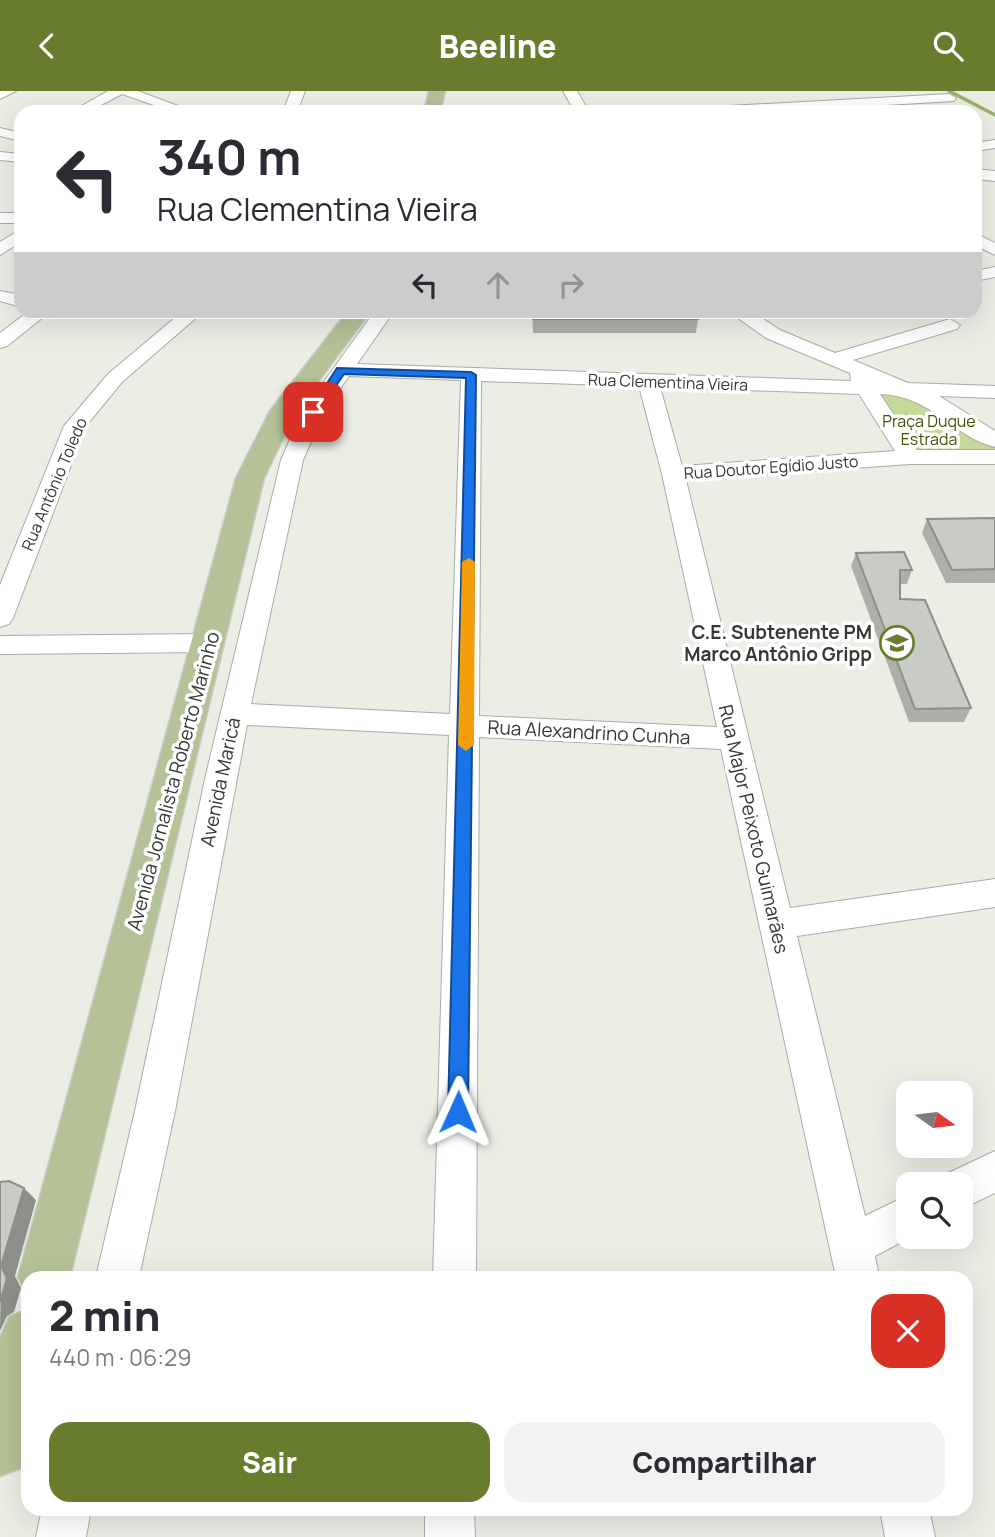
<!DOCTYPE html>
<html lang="pt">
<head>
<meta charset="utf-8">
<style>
	:root { --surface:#fff; --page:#f2f2f3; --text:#2b2b33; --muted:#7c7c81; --accent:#677d2d }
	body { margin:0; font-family:Manrope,sans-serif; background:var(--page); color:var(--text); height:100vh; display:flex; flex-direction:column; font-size:26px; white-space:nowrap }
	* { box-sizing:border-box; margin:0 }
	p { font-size:23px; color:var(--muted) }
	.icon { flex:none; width:38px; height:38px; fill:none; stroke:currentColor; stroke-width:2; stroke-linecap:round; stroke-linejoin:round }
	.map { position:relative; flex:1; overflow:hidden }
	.details { position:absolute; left:21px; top:1180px; width:952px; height:245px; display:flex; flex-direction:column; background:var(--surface); border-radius:21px; box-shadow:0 7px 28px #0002 }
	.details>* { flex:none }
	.top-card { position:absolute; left:14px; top:14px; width:968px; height:214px; border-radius:21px; box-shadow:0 7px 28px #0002; background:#fff; color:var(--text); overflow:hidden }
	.needle { width:46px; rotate:104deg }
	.tools { position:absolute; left:896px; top:990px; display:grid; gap:14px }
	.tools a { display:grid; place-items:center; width:77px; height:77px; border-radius:14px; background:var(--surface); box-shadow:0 7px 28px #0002; font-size:35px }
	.pin { position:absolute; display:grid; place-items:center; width:60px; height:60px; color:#fff; margin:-30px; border-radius:14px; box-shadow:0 4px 10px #0006 }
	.me { position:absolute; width:77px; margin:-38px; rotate:1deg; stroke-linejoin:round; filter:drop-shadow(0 0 5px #0008) }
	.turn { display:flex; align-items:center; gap:24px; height:147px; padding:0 28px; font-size:32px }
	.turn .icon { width:91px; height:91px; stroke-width:2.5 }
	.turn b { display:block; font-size:49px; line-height:60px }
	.lanes { display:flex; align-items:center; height:66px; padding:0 28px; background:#0003; justify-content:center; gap:35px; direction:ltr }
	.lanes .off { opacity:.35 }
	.round { display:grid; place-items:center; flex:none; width:74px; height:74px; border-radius:21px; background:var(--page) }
	.head { display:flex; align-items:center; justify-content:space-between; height:119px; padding:0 28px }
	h1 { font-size:42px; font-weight:800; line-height:52px }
	.primary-button { display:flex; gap:14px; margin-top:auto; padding:14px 28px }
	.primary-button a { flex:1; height:80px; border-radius:21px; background:var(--accent); color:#fff; font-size:28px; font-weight:800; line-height:80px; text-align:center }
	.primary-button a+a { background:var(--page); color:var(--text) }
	header { display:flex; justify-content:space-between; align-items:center; height:91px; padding:0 28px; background:var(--accent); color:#fff; font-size:32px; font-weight:800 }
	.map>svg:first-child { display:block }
</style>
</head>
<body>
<header><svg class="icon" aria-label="back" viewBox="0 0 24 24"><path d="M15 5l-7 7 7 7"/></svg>Beeline<svg class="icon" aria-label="search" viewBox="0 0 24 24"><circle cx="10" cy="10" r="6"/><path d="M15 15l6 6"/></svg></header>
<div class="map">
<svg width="995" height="1446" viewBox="0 0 995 1446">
	<rect width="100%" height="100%" fill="#eceee6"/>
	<polygon fill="#c4d899" points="865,298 909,299 995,349 995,366 915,366"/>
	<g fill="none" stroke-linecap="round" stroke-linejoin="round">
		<polyline stroke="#9bb06d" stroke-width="3.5" points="949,0 995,24"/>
		<g stroke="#aaaca5" stroke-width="2">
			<g id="minor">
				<polygon points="0,0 16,0 0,8"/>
				<polygon points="108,0 138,0 194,21 174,21 122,3 88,21 71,21"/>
				<polygon points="291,0 305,0 297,21 283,21"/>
				<polygon points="563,0 577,0 589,21 575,21"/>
				<polygon points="949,3 956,7 954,10 766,21 684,21 691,17"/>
				<polygon points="0,37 21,42 21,50 0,45"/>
				<polygon points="995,49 995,57 975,60 975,52"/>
				<polygon points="0,61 21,63 21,71 0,69"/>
				<polygon points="975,78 995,80 995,90 975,88"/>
				<rect x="0" y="122" width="21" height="10"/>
				<polygon points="21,138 21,151 0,164 0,151"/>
				<polygon points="975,142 995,152 995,164 975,154"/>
				<polygon points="995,176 995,186 975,190 975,180"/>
				<polygon points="0,200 21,204 21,216 0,210"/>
				<polygon points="29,220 51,220 7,255 0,257 0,242"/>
				<polygon points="183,220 204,220 122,291 86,335 13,527 9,533 0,536 0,494 64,335 108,283"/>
				<path d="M375,220H394L357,273L851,290L850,282L766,247L728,220H751L780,239L835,262L950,228L960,234L957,238L853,269L908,292L995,295V307L939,305L995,340V356C951,345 933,305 880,303L917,359H995V373H910L686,389L790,817L995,788V816L797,845L865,1125L908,1104L911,1146L875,1165L879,1186H836L721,658L479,646L476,1186H433L449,644L247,634L175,1020L139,1186H96L135,1020L205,688L281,369L302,321ZM349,285L461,289L450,623L251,613L303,369L324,321ZM481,290L639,295L662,383L717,636L479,625ZM660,296L859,303L895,360L682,375Z"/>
				<polygon points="210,543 220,546 224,552 220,558 210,561 0,563 0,545"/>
				<polygon points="995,1060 995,1102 961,1118 961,1094 942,1094 946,1083"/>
				<polygon points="42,1418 91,1418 86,1446 36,1446"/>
				<polygon points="425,1418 474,1418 475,1446 425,1446"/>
				<polygon points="880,1418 929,1418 935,1446 885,1446"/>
			</g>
		</g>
		<g stroke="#cbcbca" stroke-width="3">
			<g id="major">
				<polygon points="429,0 445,0 440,21 424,21"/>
				<polygon points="348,220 371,220 296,320 264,387 70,1186 28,1186 28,1206 18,1186 236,387 270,320"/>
				<polygon points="28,1218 28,1359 21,1377 0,1385 0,1247 9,1226"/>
			</g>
		</g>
		<use href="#minor" fill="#fff" fill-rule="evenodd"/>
		<use href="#major" fill="#b5c297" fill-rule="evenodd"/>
	</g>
	<g fill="#adafa9">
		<polygon points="532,220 694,220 698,228 696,242 533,242"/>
		<polygon points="995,427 995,492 946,492 922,442 927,428"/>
		<polygon points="856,462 912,479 907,493 900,493 900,508 971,617 964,631 909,631 851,475"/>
	</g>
	<polygon fill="#8d8f89" points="24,1097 36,1109 15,1185 21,1197 14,1221 7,1225 0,1240 1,1175"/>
	<g fill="#c9ccc4" stroke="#8d8f89" stroke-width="2">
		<polygon points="533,220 694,220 698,228 533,228"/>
		<polygon points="995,427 995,478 952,479 927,428"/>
		<polygon points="904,461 912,479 900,479 900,508 925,509 971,617 915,618 856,462"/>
		<polygon points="9,1090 24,1097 1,1175 7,1187 0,1211 0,1091"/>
	</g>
	<polygon fill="#1a73e8" stroke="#114b97" stroke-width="2" points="337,277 471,281 476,284 468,1021 465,1028 458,1031 451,1028 448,1021 466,287 344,283 317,323 310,323 308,321"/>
	<polygon fill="#f59e0b" points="469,467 475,471 474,654 466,660 458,654 462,471"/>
	<defs>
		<g id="school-ring" transform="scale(1.75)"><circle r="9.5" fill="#fff" stroke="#677d2d" stroke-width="1.5"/><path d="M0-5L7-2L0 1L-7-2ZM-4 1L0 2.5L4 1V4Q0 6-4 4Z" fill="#677d2d"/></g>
	</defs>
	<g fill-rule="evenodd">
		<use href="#school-ring" x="897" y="552"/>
	</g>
	<g text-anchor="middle" stroke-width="7" stroke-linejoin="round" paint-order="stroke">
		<g font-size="16" fill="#373835" stroke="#fff">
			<text transform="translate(668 291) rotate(2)" y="6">Rua Clementina Vieira</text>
			<text transform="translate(771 376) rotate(-4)" y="6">Rua Doutor Egídio Justo</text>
			<text transform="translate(54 393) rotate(-67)" y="6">Rua Antônio Toledo</text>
		</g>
		<g font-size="16" fill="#425404" stroke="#fff">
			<text x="929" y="336">Praça Duque<tspan x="929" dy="18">Estrada</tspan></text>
		</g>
		<g font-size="19" font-weight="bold" fill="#373835" stroke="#fff" text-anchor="end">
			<text x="872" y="548">C.E. Subtenente PM<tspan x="872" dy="22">Marco Antônio Gripp</tspan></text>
		</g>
		<g font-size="19" fill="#373835" stroke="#fff">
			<text transform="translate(589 641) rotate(3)" y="7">Rua Alexandrino Cunha</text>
			<text transform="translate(173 690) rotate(-75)" y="7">Avenida Jornalista Roberto Marinho</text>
			<text transform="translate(220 691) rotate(-78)" y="7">Avenida Maricá</text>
			<text transform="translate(754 738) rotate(77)" y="7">Rua Major Peixoto Guimarães</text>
		</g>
	</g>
</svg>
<div class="tools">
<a><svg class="needle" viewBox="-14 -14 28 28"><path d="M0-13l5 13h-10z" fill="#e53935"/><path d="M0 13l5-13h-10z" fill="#7c7c81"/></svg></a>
<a><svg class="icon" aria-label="search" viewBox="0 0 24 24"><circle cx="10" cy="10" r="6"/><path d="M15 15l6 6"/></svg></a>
</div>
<div class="pin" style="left:313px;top:321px;background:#d93025"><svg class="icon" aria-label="arrive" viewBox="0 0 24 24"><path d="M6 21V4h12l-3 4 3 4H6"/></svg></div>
<svg class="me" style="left:458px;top:1021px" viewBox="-20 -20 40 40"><path d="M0-17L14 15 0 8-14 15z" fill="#1a73e8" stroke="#fff" stroke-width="4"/></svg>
<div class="top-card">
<div class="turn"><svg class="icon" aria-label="left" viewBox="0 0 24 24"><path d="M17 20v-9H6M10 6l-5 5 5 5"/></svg><div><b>340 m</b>Rua Clementina Vieira</div></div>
<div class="lanes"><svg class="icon" aria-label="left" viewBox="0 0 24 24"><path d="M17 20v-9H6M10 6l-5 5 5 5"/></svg><svg class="icon off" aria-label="ahead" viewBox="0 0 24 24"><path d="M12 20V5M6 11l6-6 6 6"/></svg><svg class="icon off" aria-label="right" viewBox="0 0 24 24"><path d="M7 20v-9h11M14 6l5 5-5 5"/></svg></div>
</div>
<section class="details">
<div class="head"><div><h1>2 min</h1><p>440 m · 06:29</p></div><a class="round" style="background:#d93025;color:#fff"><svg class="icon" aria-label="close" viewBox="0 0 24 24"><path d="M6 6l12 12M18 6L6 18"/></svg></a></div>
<div class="primary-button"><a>Sair</a><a>Compartilhar</a></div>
</section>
</div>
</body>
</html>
